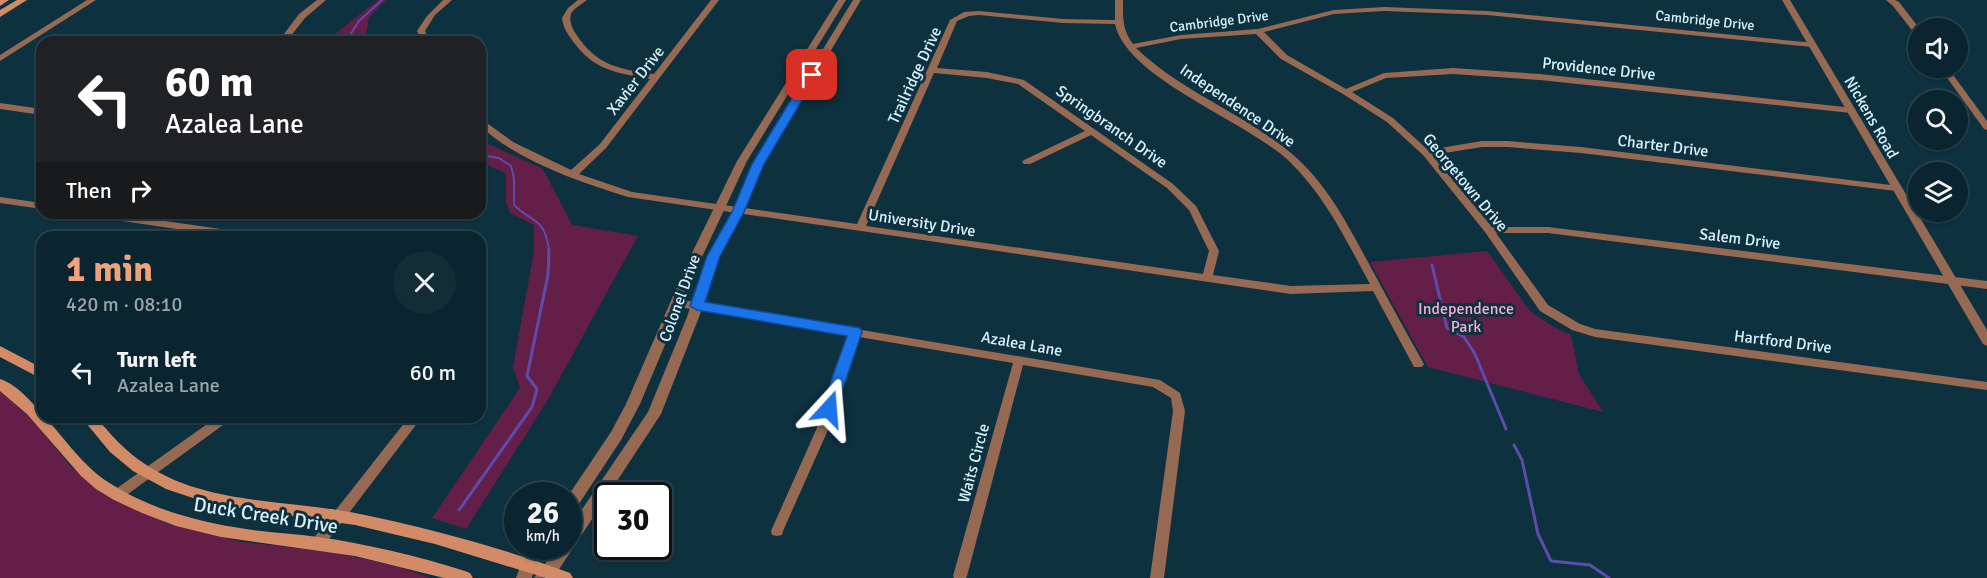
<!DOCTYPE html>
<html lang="en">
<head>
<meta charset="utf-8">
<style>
	:root { --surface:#0a252f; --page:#132d37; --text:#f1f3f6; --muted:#99a5aa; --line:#2a424b; --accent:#f0a27a }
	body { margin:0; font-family:Signika,sans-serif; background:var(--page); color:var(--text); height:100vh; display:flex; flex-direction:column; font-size:22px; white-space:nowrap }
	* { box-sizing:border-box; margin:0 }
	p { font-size:20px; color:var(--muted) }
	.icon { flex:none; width:33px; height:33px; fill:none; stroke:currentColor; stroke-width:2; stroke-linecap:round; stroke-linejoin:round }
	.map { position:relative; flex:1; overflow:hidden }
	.drawer { position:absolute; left:36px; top:231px; width:450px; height:192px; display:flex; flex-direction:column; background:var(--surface); border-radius:18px; box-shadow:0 2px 4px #0004,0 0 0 2px var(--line) }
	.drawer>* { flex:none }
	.hud { position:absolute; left:36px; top:36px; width:450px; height:183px; border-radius:18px; box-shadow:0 2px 4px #0004,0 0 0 2px var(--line); background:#202124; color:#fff; overflow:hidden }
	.buttons { position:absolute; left:1908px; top:18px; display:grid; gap:12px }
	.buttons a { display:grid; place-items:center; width:60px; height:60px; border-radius:50%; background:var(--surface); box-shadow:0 2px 4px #0004,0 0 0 2px var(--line); font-size:30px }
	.speed { position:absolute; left:504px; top:482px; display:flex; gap:12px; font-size:30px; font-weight:700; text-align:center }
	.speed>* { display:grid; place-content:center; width:78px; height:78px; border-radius:50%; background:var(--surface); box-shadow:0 2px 4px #0004,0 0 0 2px var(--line); line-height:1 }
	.speed small { font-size:15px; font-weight:400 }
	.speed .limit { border:3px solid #111; border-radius:9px; background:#fff; color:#111 }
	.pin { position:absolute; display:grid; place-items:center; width:51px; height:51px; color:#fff; margin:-26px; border-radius:12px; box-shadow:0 3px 9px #0006 }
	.me { position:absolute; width:66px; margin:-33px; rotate:19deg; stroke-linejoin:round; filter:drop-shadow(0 0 4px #0008) }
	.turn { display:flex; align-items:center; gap:21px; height:126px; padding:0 30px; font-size:27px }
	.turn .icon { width:78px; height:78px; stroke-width:2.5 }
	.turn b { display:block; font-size:42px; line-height:51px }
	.then { display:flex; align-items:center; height:57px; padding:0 30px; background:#0003; gap:12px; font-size:22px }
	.round { display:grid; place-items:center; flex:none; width:63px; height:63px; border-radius:32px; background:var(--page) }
	.head { display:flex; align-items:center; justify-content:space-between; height:102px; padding:0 30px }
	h1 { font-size:36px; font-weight:700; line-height:45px; color:var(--accent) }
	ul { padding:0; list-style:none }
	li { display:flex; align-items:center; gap:18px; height:78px; padding:0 30px }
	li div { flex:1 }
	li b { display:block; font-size:22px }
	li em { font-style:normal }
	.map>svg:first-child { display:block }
</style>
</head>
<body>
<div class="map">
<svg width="1987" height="578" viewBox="0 0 1987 578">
	<rect width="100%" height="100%" fill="#0e313f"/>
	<g fill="#631f47">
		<polygon points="378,0 386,0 369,17 365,42 334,42 335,34"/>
		<polygon points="480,142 484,142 543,169 572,225 638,236 547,401 466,529 432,518 520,388 513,367 534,251 534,225 510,213 506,202 506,173 480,162"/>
		<polygon points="1487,251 1530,311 1552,326 1571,335 1579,374 1603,412 1428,367 1370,262"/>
		<polygon points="0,390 9,395 38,426 72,468 115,498 166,523 242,542 339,553 402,568 431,578 0,578"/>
	</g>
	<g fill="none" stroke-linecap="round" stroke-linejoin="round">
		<g stroke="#5e4cad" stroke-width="2">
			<polyline points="349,42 348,38 359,21 382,0"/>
			<path d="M480,155L499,158L511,166L514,178V205C533,224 544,216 549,250"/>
		</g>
		<g stroke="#5e4cad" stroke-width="3">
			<polyline points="1432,265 1447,328 1464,337 1475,354 1506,429"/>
			<polyline points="1514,445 1522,460 1538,534 1551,561 1590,565 1609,578"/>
			<polyline points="459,510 532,407 537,389 527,376 548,275 549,249"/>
		</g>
		<g fill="#966953" fill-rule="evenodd">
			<polygon points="87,0 96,0 0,61 0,55"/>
			<polygon points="317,0 326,0 305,18 286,42 278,42 299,14"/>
			<polygon points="443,0 452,0 435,15 425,31 431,42 423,42 417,31 427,16"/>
			<path d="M578,0H587C582,4 576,7 572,12C568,19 572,28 576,34C597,66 619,69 654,74L711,0H719L606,148L579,174L632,192L857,224L950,20L964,12L979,11L1063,19L1115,20V0H1123C1123,17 1122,30 1133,44L1181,35L1258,29L1334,10L1384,7L1487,11L1815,43L1816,45L1812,47L1487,15L1384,11L1334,14L1264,32L1287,55L1346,89L1384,73L1453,68L1540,74L1854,108L1855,110L1851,113L1540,80L1453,74L1386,78L1352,92L1393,118L1428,150L1482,141H1507L1581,147L1899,186L1901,188L1899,190L1896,191L1581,153L1507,147H1482L1432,155L1492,227H1548L1987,281V289L1548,233H1496L1548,305L1580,324L1595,329L1987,382V390L1595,337L1572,330L1540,311L1485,232L1423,155L1387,122L1343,94L1281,59L1256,34L1181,39L1136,48C1182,92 1243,113 1291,153C1326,182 1348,225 1369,264C1387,297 1405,331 1424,364L1422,367H1414L1373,291L1291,294L628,197C577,181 520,162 480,126V118L513,142L571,170L600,144L650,79C616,73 593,70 572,40C567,33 563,27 562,18L568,8ZM979,15L1063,23L1115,24C1126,78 1248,122 1289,161C1325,196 1346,240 1370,284L1291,286L1213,275L1219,251L1196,206L1173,184L1024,80L987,72L937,68L957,21L969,16ZM934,73L987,78L1018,84L1085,131L1024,160L1022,162L1024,164H1030L1091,135L1167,188L1189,210L1209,251L1203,274L866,226Z"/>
			<polygon points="1886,0 1895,0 1899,2 1919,28 1918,34 1915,34 1893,6"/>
			<polygon points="1940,68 1948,68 1987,121 1987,130 1984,129"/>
			<polygon points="0,103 42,109 42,115 0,109"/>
			<polygon points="0,197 42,203 42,209 0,203"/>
			<polygon points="83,213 110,213 255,234 260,237 232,237 88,216"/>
			<polygon points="677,299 1160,380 1180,393 1185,411 1164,578 1150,578 1173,411 1171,398 1153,387 1023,365 967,576 966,578 954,578 953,576 1013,363 859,337 828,430 783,531 782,535 777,536 772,535 771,531 816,430 848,336 673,306 672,303 673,300"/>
			<polygon points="217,417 232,417 230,420 121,499 117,500 113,499 111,495 113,491"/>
			<polygon points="409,417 422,417 323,547 318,549 313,547 312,543 313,539"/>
		</g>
		<g fill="#966953" fill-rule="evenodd">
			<polygon points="838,0 846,0 747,161 702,257 640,404 621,440 573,513 568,515 568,496 611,432 626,404 690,257 737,161"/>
			<polygon points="853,0 861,0 763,164 744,212 719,256 699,317 661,414 554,577 534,578 559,546 568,546 568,530 648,412 687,317 707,256 732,212 753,164"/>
			<polygon points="1782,0 1790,0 1987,330 1987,346 1983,344"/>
			<polygon points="533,546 549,546 534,569 532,578 516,578 522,562"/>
		</g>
		<g fill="#d28b66" fill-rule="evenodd">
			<polygon points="0,0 9,0 0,6"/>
			<polygon points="17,0 27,0 0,17 0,10"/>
			<polygon points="0,346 42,368 42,379 0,357"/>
			<path d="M0,379C16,384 31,401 42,414V417H45C65,439 83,466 108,482C149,509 198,522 246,529C270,533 294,533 318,537C368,544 417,556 465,571L470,573L473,578H444L355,556L221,537L176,526L142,513L114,500L96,489L81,476L27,414L0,391Z"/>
			<path d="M81,417H96C110,434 126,452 145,464C207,506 290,499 360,514C432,529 502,548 570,573L573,578H546L435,544L355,525L249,510L196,499L166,489L133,471L110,452Z"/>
		</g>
	</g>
	<polygon fill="#1a73e8" stroke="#114b97" stroke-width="1.5" points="812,72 817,75 764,164 744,212 720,256 705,302 860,328 862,332 836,409 834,413 824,413 821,409 847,336 697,310 690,306 707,256 732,212 752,164 806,75"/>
	<g text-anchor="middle" stroke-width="6" stroke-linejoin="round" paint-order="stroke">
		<g font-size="14" fill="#d9f2ff" stroke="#0e313f">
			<text transform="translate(1705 20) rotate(6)" y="5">Cambridge Drive</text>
			<text transform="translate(1219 21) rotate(-7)" y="5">Cambridge Drive</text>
		</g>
		<g font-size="16" fill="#d9f2ff" stroke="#0e313f">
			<text transform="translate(1599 68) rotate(6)" y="6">Providence Drive</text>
			<text transform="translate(914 75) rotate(-65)" y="6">Trailridge Drive</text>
			<text transform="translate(635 80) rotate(-52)" y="6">Xavier Drive</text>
			<text transform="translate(1238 105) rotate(34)" y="6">Independence Drive</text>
			<text transform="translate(1872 117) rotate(60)" y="6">Nickens Road</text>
			<text transform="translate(1112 126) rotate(35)" y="6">Springbranch Drive</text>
			<text transform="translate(1663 145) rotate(7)" y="6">Charter Drive</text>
			<text transform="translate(1466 182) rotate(50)" y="6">Georgetown Drive</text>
			<text transform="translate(922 222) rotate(9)" y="6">University Drive</text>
			<text transform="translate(1740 238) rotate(7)" y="6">Salem Drive</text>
			<text transform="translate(679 298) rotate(-70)" y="6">Colonel Drive</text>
			<text transform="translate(1783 341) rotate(7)" y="6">Hartford Drive</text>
			<text transform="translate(1022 343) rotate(10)" y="6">Azalea Lane</text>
			<text transform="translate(973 463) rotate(-75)" y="6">Waits Circle</text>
		</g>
		<g font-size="16" fill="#fbaad3" stroke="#0e313f">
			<text x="1466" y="314">Independence<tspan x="1466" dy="18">Park</tspan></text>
		</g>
		<g font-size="20" fill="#d9f2ff" stroke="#0e313f">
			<text transform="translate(266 515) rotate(9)" y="7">Duck Creek Drive</text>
		</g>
	</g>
</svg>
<div class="buttons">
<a><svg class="icon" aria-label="sound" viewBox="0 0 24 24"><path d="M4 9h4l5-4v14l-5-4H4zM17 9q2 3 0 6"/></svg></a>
<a><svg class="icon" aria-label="search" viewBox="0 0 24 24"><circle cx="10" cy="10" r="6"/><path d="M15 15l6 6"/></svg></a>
<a><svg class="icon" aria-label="layers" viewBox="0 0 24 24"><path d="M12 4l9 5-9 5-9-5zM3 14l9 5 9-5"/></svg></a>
</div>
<div class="speed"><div>26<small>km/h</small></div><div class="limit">30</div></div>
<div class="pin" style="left:812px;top:75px;background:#d93025"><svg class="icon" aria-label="arrive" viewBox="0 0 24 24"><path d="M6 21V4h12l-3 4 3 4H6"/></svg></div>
<svg class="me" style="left:829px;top:409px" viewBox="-20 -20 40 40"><path d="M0-17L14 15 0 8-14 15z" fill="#1a73e8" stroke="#fff" stroke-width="4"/></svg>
<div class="hud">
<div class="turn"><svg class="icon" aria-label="left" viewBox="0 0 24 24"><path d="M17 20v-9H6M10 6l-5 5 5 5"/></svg><div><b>60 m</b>Azalea Lane</div></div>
<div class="then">Then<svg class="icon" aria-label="right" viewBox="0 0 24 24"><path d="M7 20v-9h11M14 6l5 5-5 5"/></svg></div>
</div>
<section class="drawer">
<div class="head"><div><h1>1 min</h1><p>420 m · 08:10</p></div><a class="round"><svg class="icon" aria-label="close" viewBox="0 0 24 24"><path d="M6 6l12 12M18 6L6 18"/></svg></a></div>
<ul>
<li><svg class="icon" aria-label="left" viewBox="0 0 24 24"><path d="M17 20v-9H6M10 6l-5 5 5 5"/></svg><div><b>Turn left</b><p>Azalea Lane</p></div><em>60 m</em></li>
</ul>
</section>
</div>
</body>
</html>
